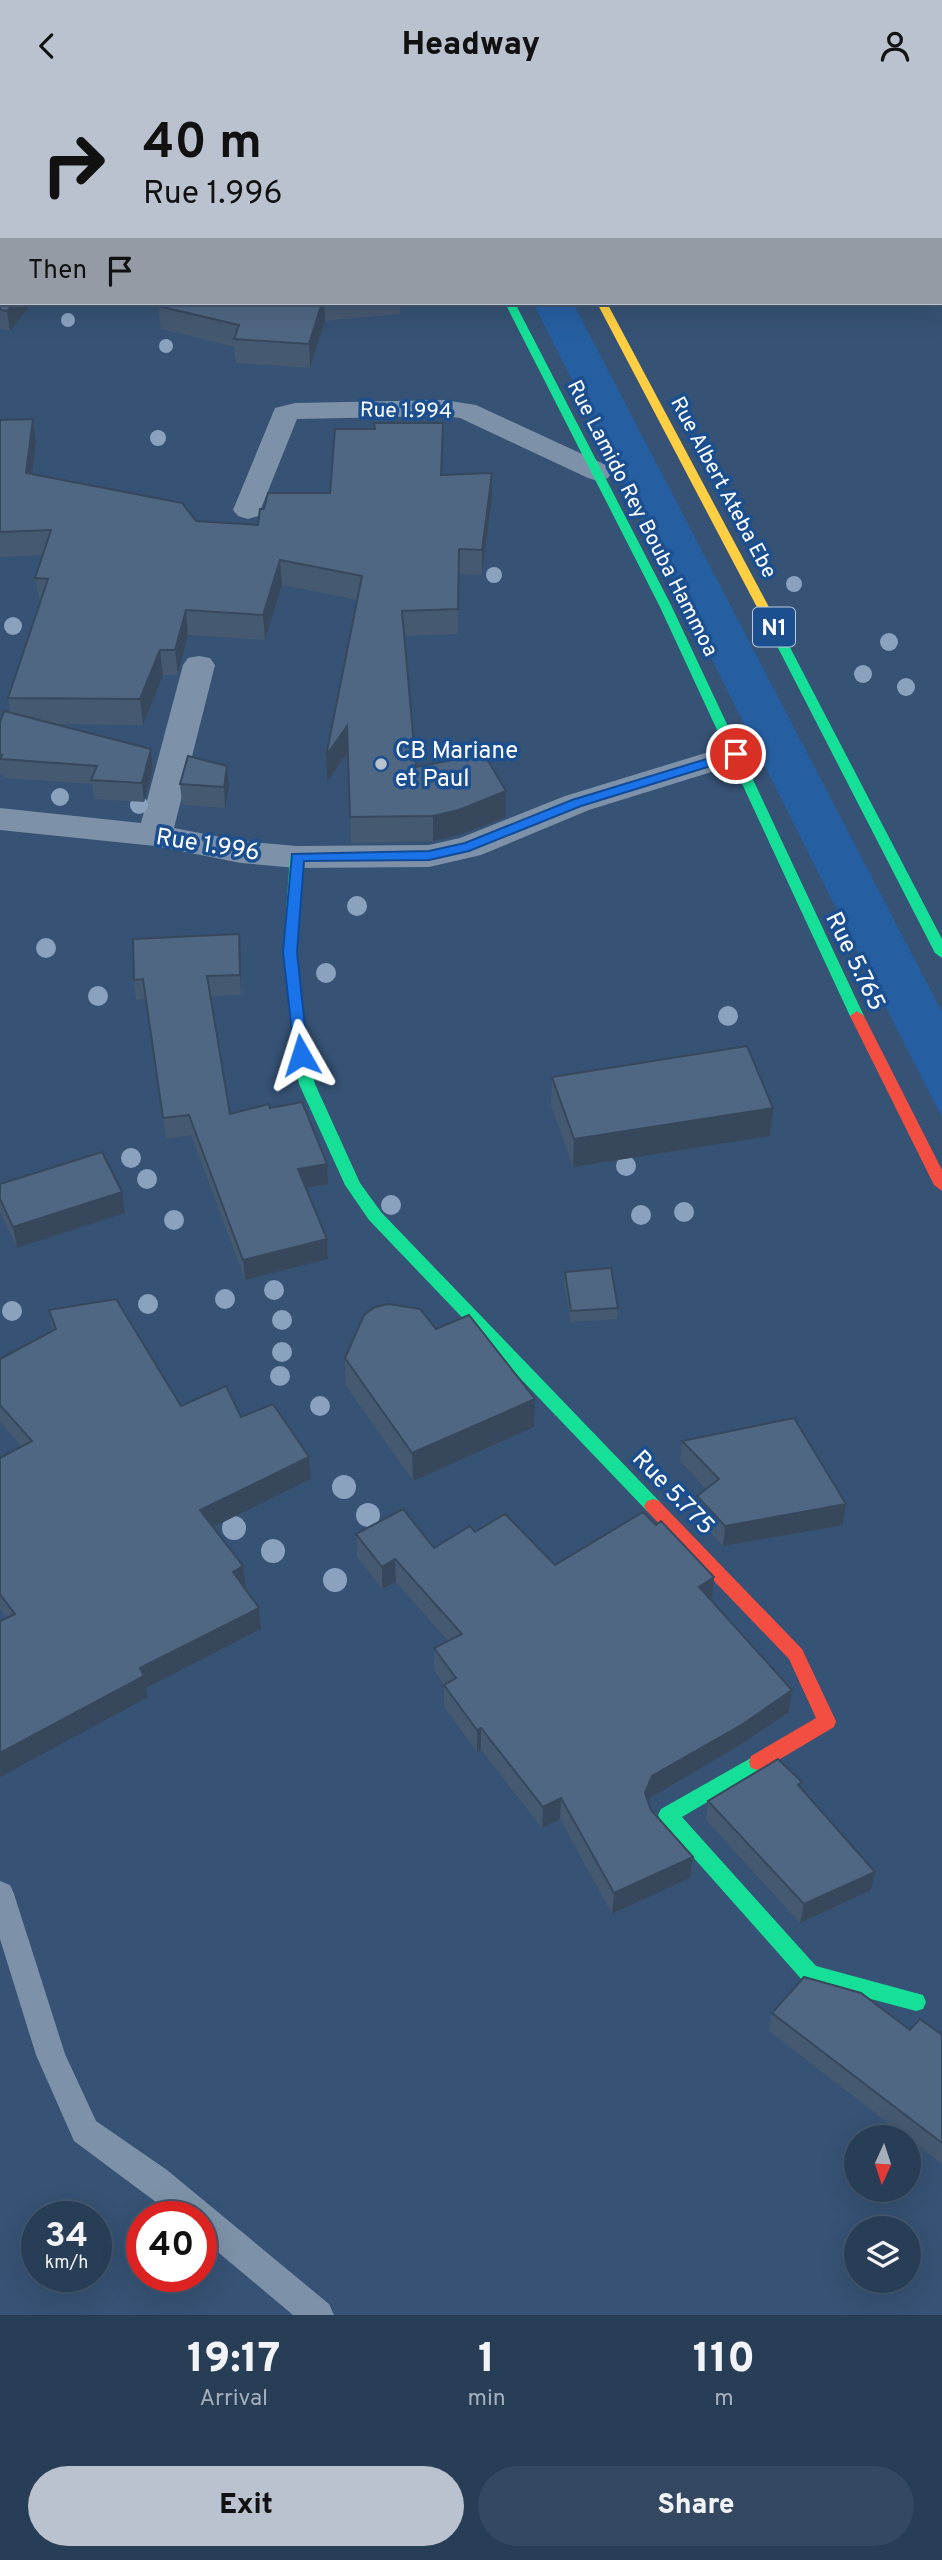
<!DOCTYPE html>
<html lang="en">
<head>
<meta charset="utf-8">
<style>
	:root { --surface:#283e57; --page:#344961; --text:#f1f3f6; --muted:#a5aeba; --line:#44576d; --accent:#b9c2ce }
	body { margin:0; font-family:Overpass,sans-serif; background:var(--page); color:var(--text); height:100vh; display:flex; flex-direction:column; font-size:26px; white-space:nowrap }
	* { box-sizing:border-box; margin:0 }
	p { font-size:23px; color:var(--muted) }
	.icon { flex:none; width:38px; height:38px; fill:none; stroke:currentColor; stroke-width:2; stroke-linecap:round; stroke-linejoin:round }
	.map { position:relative; height:2224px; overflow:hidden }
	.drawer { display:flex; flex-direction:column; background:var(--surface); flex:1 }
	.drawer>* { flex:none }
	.hud { position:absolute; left:0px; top:0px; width:943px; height:214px; box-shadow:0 7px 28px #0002,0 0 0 2px var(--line); background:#b9c2ce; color:#111; overflow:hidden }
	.needle { width:46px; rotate:183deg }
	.tools { position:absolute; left:844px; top:2034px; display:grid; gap:14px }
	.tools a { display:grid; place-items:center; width:77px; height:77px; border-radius:50%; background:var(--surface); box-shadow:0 7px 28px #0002,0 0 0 2px var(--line); font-size:35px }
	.speed { position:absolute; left:21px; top:2110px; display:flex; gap:14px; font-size:35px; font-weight:700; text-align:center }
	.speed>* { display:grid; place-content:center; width:91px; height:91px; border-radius:50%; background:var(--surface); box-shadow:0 7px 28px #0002,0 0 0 2px var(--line); line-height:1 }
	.speed small { font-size:18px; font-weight:400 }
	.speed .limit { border:10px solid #d22; background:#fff; color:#111 }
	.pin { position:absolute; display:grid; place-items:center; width:60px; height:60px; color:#fff; margin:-30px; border:4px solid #fff; border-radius:50%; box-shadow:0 2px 7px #0007 }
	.me { position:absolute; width:77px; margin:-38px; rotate:354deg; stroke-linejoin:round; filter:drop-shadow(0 0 5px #0008) }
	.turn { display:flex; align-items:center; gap:24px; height:147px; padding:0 28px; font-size:32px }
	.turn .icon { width:91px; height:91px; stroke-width:2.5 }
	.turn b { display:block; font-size:49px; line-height:60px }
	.then { display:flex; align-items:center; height:66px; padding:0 28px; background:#0003; gap:14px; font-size:26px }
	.eta { display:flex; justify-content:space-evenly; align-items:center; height:119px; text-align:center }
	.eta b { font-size:42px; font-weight:800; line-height:49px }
	.cta { display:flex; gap:14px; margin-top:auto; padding:14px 28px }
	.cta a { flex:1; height:80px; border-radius:42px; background:var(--accent); color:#111; font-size:28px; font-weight:800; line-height:80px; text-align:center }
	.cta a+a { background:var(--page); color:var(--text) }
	header { display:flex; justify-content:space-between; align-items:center; height:91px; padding:0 28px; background:var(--accent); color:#111; font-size:32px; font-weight:800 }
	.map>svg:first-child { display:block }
</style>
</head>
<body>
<header><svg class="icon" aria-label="back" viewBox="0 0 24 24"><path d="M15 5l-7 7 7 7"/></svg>Headway<svg class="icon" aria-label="person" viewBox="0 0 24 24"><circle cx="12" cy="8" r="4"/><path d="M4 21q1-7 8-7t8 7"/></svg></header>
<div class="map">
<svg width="942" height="2224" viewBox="0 0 942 2224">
	<rect width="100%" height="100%" fill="#365274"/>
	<path fill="#265fa1" d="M533,212H573L942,921V1026C803,756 671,482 533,212Z"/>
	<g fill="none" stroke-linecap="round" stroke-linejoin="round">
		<polygon fill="#153c6e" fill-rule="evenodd" points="199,0 209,0 198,2"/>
		<polygon fill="#7d92a8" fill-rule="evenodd" points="0,1790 10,1794 14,1803 65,1963 96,2030 167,2079 329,2213 334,2224 293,2224 201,2147 201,2126 176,2126 74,2050 36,1964 0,1848"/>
		<g fill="#7d92a8" fill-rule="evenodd">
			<polygon points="444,309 476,314 608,375 612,381 608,387 598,390 588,387 460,327 444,325 297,328 258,425 248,428 238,425 233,419 275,317 295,312"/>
			<polygon points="199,565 210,567 215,574 174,737 241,750 297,755 429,754 460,747 565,705 725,656 736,653 747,656 752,663 747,670 589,719 481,764 429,776 297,777 241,772 155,755 0,739 0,717 141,732 183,574 188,567"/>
		</g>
		<g fill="#16e098" fill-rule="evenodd">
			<polygon points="395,0 405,0 406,2 396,2"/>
			<polygon points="479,0 489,0 490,2 480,2"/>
			<polygon points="505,212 515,212 671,514 864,925 862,929 857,930 850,925 659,514"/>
			<polygon points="765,516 771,520 942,848 942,867 935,862 759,520"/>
			<polygon points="297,762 304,766 297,861 308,964 315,993 360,1092 381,1121 659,1410 662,1415 659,1420 653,1422 647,1420 369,1129 345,1094 299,993 294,964 283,861 290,766"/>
			<polygon points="758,1663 765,1665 767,1671 765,1677 682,1726 816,1875 923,1904 926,1911 923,1918 916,1920 803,1890 661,1730 658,1724 661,1718"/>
		</g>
		<polygon fill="#ffcf43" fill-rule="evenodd" points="597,212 607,212 771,520 769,523 761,523 759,520"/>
		<g fill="#f24e42" fill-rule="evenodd">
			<polygon points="857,920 864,925 942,1079 942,1100 934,1094 850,925"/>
			<polygon points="653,1408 659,1410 802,1558 836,1630 834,1636 765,1677 758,1679 751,1677 749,1671 751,1665 816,1627 789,1568 647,1420 644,1415 647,1410"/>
		</g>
	</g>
	<g fill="#8aa2be">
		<circle cx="68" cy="229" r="7"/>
		<circle cx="166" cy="255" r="7"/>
		<circle cx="158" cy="347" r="8"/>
		<circle cx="494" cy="484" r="8"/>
		<circle cx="794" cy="493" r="8"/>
		<circle cx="13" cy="535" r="9"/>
		<circle cx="889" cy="551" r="9"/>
		<circle cx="863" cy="583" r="9"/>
		<circle cx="906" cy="596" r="9"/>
		<circle cx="60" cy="706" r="9"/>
		<circle cx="139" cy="714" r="9"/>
		<circle cx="357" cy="815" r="10"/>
		<circle cx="46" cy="857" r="10"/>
		<circle cx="326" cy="882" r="10"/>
		<circle cx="98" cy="905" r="10"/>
		<circle cx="728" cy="925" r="10"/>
		<circle cx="131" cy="1067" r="10"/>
		<circle cx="626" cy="1075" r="10"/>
		<circle cx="147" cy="1088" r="10"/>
		<circle cx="391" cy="1114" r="10"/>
		<circle cx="684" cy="1121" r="10"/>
		<circle cx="641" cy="1124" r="10"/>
		<circle cx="174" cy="1129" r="10"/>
		<circle cx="274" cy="1199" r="10"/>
		<circle cx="225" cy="1208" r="10"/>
		<circle cx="148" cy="1213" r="10"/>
		<circle cx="12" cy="1220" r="10"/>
		<circle cx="282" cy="1229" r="10"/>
		<circle cx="282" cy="1261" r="10"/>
		<circle cx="280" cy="1285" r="10"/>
		<circle cx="320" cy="1315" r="10"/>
		<circle cx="344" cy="1396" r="12"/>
		<circle cx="368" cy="1424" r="12"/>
		<circle cx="234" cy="1437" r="12"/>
		<circle cx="273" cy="1460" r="12"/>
		<circle cx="335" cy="1489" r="12"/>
	</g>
	<g fill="#455971">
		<polygon points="0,0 140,0 140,2 2,2 2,212 32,212 10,240 0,238"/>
		<polygon points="160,212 400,212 400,223 325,230 310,277 236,272 234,256 161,238 158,215"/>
		<polygon points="0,329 36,352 32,383 196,430 258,434 264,418 330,402 374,338 443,332 442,384 492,382 492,406 482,484 459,483 458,543 405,545 416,676 506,700 506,726 459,744 433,750 351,752 348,661 327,691 326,665 357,509 282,494 265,549 188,544 178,584 163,584 143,634 54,633 151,658 153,677 144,711 94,708 92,693 4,687 3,683 0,683 0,632 10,621 8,607 40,513 35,487 43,464 0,466"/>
		<polygon points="180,693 229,696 225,717 182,714"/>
		<polygon points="239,843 241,863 241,904 210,905 230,1023 270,1017 328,1093 306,1097 327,1148 328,1168 245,1189 191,1044 166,1048 146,908 136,909 134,889"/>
		<polygon points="552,986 773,1017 770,1045 573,1076 551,1014"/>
		<polygon points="0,1093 125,1122 17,1157 0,1121"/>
		<polygon points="565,1181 618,1217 617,1228 571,1231 564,1192"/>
		<polygon points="49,1219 181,1315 241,1326 309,1366 311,1388 213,1436 243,1475 246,1497 245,1497 259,1517 261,1538 146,1597 148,1606 7,1527 0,1518 0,1367 22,1356 0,1331 0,1268 52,1239"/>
		<polygon points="345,1267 534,1336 413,1390 346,1295"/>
		<polygon points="682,1350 846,1413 843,1434 723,1455 695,1425 697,1405 706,1398 680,1370"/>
		<polygon points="475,1441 555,1474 712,1508 710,1509 792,1599 789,1621 740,1654 650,1707 648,1711 651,1719 690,1787 612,1823 560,1728 542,1737 481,1659 477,1661 444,1616 444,1594 434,1579 434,1557 448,1550 396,1491 382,1498 357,1466 356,1443 434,1457"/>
		<polygon points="801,1697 875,1781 871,1799 800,1832 706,1729 708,1710"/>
		<polygon points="772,1922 910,1939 942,1944 942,2073 908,2047 908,2046 906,2046 769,1940"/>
	</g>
	<g fill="#38485c">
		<polygon points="2,154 2,176 0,178 0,156"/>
		<polygon points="14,212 32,212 10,240 7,220"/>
		<polygon points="322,212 324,212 325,230 310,277 309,253"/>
		<polygon points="33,328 36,352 29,407 26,382"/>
		<polygon points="443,332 443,356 441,408 441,384"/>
		<polygon points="492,382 492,406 482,484 482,459"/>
		<polygon points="280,469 282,494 265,549 263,524"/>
		<polygon points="186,519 188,544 178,584 175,559"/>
		<polygon points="160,559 163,584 143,634 140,608"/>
		<polygon points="347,635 348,661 327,691 326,665"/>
		<polygon points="151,658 153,677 144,711 142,692"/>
		<polygon points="227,675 229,696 225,717 224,696"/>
		<polygon points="506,700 506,726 459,744 433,750 433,725"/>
		<polygon points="239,843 241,863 241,904 240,884"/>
		<polygon points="773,1017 770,1045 573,1076 574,1048"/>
		<polygon points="327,1073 328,1093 299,1098 298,1078"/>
		<polygon points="122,1101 125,1122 17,1157 13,1136"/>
		<polygon points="327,1148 328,1168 245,1189 243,1169"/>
		<polygon points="535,1308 534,1336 413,1390 412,1362"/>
		<polygon points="309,1366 311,1388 203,1441 200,1419"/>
		<polygon points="846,1413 843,1434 723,1455 725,1435"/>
		<polygon points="395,1468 396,1491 382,1498 382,1476"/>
		<polygon points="243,1475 246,1497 235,1502 233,1481"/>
		<polygon points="714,1486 712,1508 696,1518 699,1496"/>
		<polygon points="259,1517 261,1538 146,1597 148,1606 0,1686 0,1662 140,1577"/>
		<polygon points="792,1599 789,1621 740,1654 650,1707 643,1723 645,1702 652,1685"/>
		<polygon points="481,1637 481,1659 477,1661 477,1639"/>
		<polygon points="561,1707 560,1728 542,1737 543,1716"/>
		<polygon points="693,1766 690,1787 612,1823 614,1802"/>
		<polygon points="875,1781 871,1799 800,1832 804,1813"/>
	</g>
	<g fill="#506783" stroke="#38485c" stroke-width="2">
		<polygon points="0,0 136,0 135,2 2,2 2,154 0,156"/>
		<polygon points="255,0 314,0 315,2 255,2"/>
		<polygon points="0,172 2,172 2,212 14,212 7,220 0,219"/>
		<polygon points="160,212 322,212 309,253 234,248 239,234 158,215"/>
		<polygon points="33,328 26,382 182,412 196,430 258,434 260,418 264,418 268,402 330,402 335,338 375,338 374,332 443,332 441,384 492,382 482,459 459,458 458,518 402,520 416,676 484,663 506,700 459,719 433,725 350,726 347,635 326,665 362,485 280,469 263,524 186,519 175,559 160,559 140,608 8,607 48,488 35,487 51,439 0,441 0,329"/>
		<polygon points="4,620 151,658 142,692 91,689 97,675 1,668 2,664 0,664 0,632"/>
		<polygon points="188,665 227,675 224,696 180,693"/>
		<polygon points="239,843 240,884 207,885 230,1023 269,1013 270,1017 302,1011 327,1073 298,1078 327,1148 243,1169 189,1024 163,1027 143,888 134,889 133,848"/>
		<polygon points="747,955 773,1017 574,1048 552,986"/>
		<polygon points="102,1061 122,1101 13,1136 0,1108 0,1093"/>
		<polygon points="611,1177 618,1217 571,1220 565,1181"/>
		<polygon points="116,1208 181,1315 226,1295 241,1326 273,1313 309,1366 200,1419 243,1475 233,1481 259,1517 140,1577 144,1585 0,1662 0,1530 15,1523 0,1503 0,1367 32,1350 0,1314 0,1268 56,1238 49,1219"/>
		<polygon points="389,1213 420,1218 436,1238 469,1224 535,1308 412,1362 345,1267 364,1224 375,1216"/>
		<polygon points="794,1327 846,1413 725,1435 697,1405 719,1388 682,1350"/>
		<polygon points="403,1418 434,1457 470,1435 475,1441 505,1423 555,1474 643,1421 656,1434 661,1430 714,1486 699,1496 792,1599 743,1633 652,1685 645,1702 651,1719 693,1766 614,1802 561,1707 543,1716 481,1637 477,1639 444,1594 456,1587 434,1557 462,1543 395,1468 382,1476 356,1443"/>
		<polygon points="778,1668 802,1691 798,1694 875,1781 804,1813 708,1710"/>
		<polygon points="804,1886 861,1902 910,1939 920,1928 942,1944 942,2052 772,1922"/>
	</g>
	<polygon fill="#1a73e8" stroke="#114b97" stroke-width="2" points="736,659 742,663 740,666 581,715 469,760 429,769 304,770 297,861 308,964 306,968 295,968 283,861 292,763 429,760 465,752 572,709"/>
	<circle fill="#b9c2ce" stroke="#1b4f8f" stroke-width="2.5" cx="381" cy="673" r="7"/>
	<g text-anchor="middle" stroke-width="7" stroke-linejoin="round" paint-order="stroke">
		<g font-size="21" fill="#fff" stroke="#1b4f8f">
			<text transform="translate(406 319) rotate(1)" y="7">Rue 1.994</text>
			<text transform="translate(724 396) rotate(62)" y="7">Rue Albert Ateba Ebe</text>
			<text transform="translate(643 427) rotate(63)" y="7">Rue Lamido Rey Bouba Hammoa</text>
		</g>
		<rect fill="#1b4f8f" stroke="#bbcadd" stroke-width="2" x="753" y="516.5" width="42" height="39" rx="5"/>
		<g font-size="23" font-weight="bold" fill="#fff">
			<text x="774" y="544">N1</text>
		</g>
		<g font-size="24" fill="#fff" stroke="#1b4f8f" text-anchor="start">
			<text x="395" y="667">CB Mariane<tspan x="395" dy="28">et Paul</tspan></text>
		</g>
		<g font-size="24" fill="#fff" stroke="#1b4f8f">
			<text transform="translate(208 753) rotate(9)" y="8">Rue 1.996</text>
			<text transform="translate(856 870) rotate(64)" y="8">Rue 5.765</text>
			<text transform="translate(674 1401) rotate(46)" y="8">Rue 5.775</text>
		</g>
	</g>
</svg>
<div class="tools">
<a><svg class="needle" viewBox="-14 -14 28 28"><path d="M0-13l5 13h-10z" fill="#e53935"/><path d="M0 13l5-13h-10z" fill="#a5aeba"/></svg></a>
<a><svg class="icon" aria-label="layers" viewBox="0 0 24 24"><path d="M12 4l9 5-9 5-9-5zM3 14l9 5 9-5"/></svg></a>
</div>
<div class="speed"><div>34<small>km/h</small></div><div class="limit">40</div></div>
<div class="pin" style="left:736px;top:663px;background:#d93025"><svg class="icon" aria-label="arrive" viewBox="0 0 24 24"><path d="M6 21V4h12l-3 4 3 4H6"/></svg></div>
<svg class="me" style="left:301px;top:964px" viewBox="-20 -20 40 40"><path d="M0-17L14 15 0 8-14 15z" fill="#1a73e8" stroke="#fff" stroke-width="4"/></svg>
<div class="hud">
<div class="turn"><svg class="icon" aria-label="right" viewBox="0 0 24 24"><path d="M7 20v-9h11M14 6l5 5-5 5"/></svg><div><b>40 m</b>Rue 1.996</div></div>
<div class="then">Then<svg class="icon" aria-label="arrive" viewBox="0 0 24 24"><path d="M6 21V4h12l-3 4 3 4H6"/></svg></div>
</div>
</div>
<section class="drawer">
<div class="eta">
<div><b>19:17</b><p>Arrival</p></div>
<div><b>1</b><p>min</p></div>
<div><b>110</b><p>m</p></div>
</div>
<div class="cta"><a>Exit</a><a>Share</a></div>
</section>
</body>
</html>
